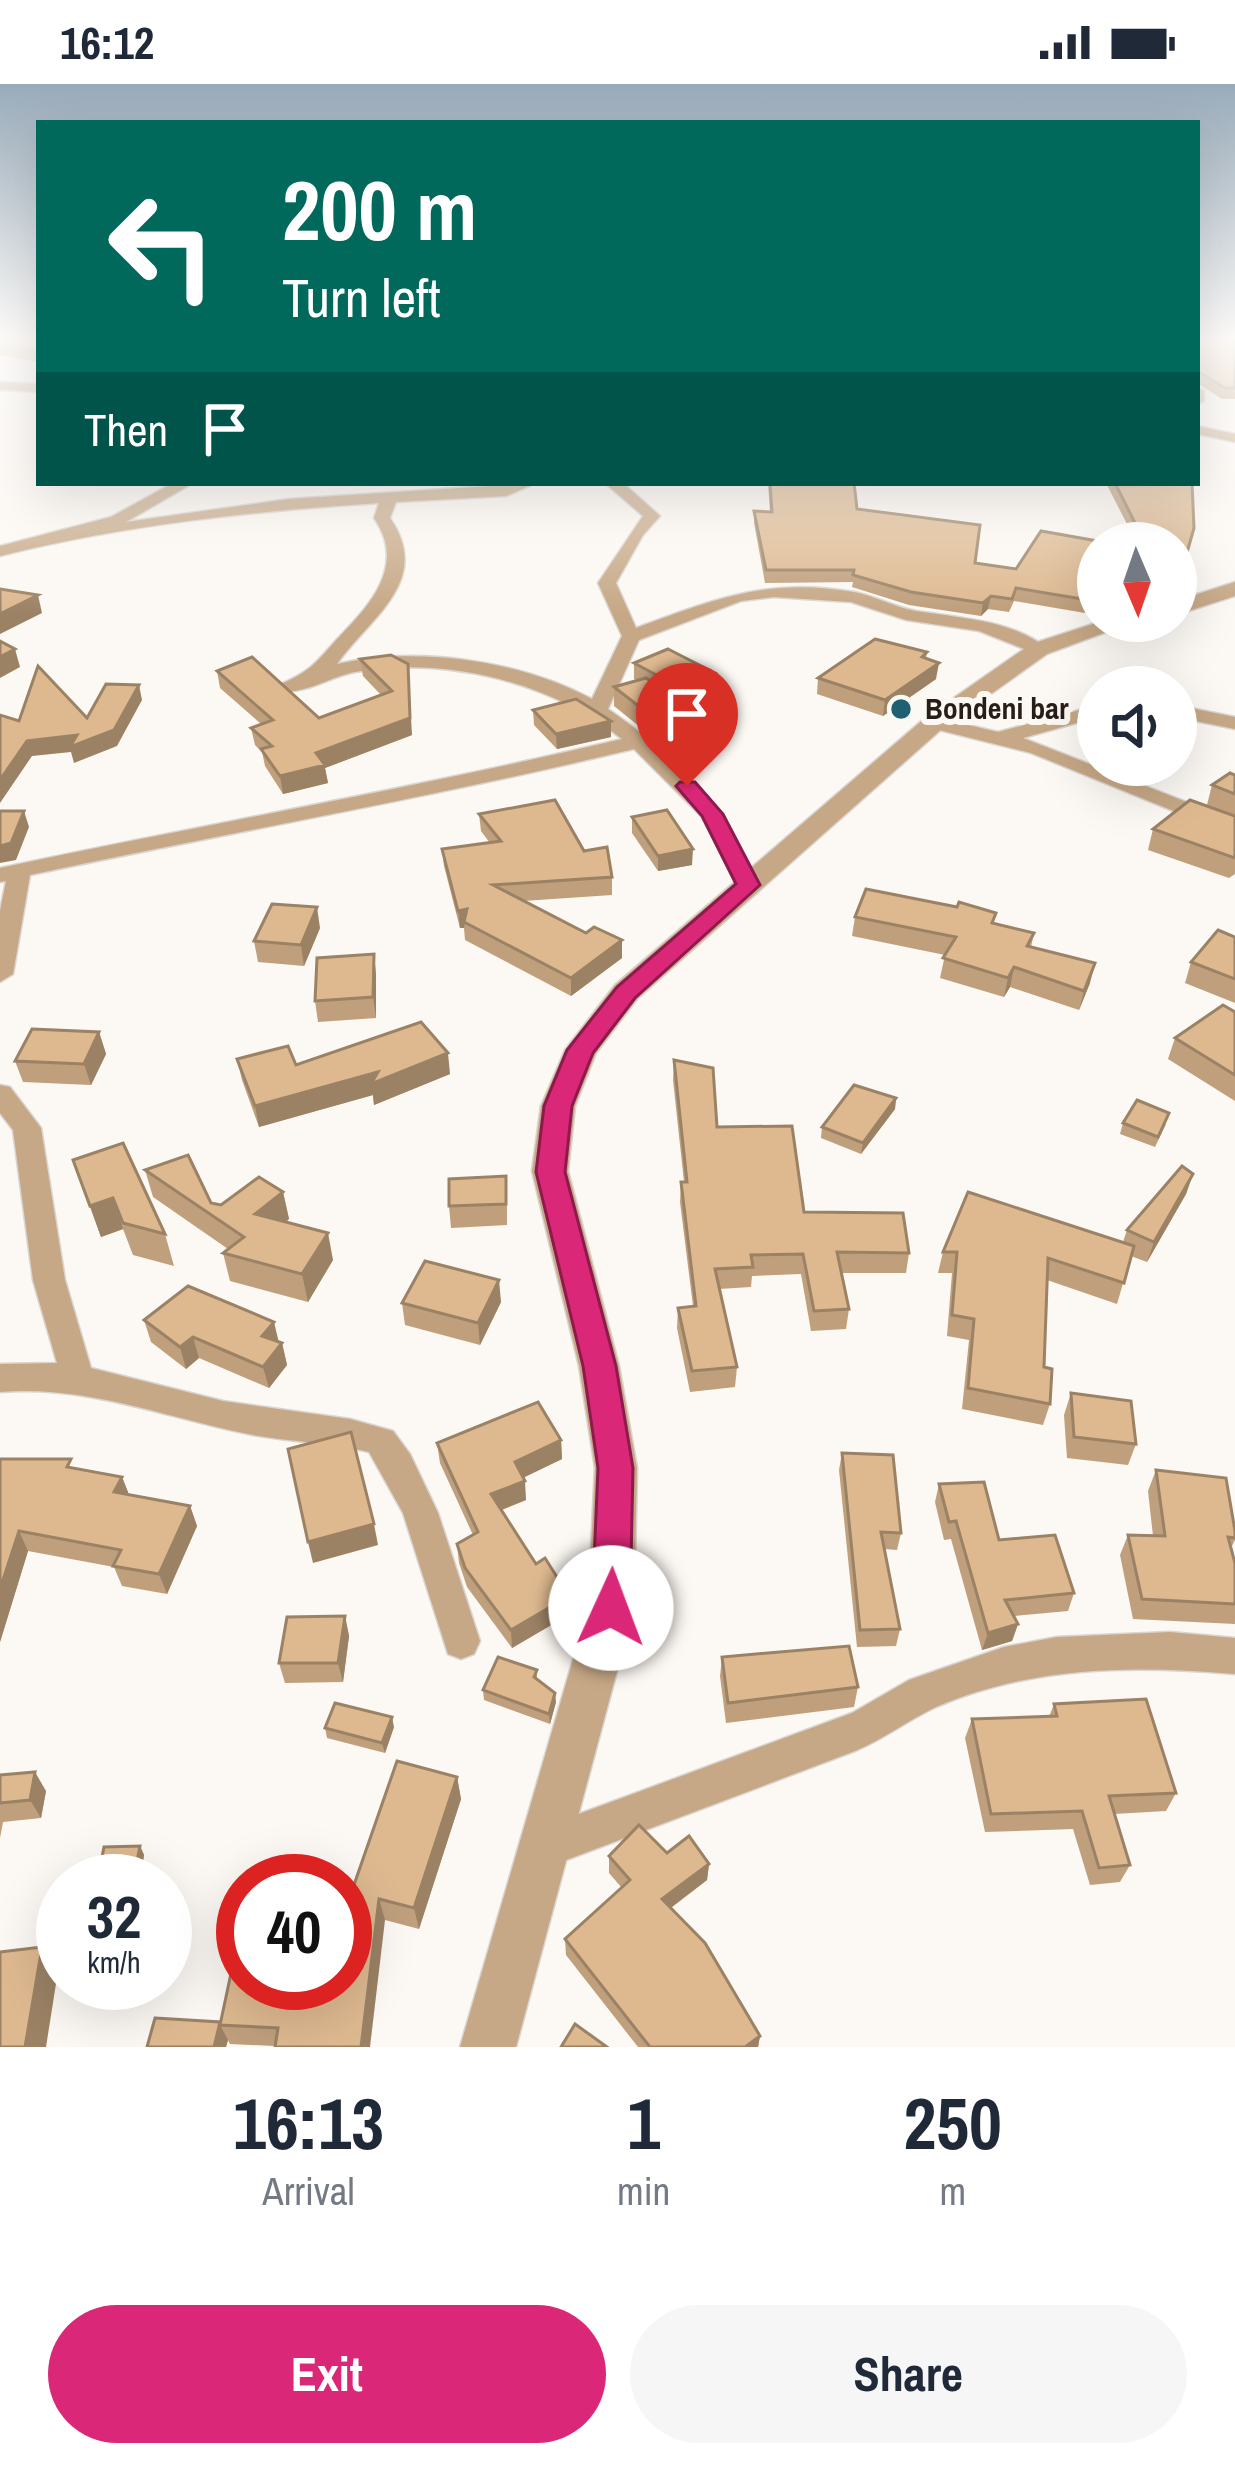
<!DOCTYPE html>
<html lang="en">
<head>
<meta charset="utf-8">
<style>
	:root { --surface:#fff; --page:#f6f6f7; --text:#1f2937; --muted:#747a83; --accent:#db2777 }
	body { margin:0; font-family:"Archivo Narrow",sans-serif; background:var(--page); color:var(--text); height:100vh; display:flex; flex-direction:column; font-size:45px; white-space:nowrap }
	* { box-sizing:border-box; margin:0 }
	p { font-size:39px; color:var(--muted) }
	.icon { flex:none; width:66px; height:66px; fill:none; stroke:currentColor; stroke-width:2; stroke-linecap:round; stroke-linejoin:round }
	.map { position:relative; height:1963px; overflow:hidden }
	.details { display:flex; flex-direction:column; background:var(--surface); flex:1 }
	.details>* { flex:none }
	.hud { position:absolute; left:36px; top:36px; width:1164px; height:366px; border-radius:0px; box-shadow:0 12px 48px #0002; background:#00695c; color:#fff; overflow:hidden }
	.needle { width:78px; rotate:178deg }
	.fabs { position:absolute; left:1077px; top:438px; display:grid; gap:24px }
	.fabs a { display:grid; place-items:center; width:120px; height:120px; border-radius:50%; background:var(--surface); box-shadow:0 12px 48px #0002; font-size:60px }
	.speed { position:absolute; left:36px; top:1770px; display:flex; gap:24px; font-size:60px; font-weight:700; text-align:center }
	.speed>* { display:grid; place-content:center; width:156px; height:156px; border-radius:50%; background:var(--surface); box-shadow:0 12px 48px #0002; line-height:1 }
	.speed small { font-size:30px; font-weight:400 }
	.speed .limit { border:18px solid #d22; background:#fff; color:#111 }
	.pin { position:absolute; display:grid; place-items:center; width:102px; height:102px; color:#fff; margin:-123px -51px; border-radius:50% 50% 50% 0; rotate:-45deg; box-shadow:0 0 12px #0007 }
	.pin .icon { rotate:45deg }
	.me { position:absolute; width:132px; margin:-66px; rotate:2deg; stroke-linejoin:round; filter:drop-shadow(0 0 9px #0008) }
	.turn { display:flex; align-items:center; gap:42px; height:252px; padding:0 48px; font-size:54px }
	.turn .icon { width:156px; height:156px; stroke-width:2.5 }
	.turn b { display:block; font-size:84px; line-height:102px }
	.then { display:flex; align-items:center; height:114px; padding:0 48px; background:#0003; gap:24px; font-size:45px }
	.eta { display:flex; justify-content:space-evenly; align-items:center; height:204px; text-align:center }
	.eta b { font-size:72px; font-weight:700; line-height:84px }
	.primary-button { display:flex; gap:24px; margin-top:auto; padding:24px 48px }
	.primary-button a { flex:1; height:138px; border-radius:72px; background:var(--accent); color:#fff; font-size:48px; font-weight:700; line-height:138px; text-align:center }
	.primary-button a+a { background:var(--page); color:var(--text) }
	.status { display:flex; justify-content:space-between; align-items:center; height:84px; padding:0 60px; background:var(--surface); direction:ltr }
	.status svg { height:33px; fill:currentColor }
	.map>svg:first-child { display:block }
</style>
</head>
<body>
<div class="status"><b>16:12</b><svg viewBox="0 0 49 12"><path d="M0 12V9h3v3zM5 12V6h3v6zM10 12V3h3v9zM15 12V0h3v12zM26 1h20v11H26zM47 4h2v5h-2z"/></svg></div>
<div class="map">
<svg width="1235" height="1963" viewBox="0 0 1235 1963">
	<rect width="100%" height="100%" fill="#fcf8f3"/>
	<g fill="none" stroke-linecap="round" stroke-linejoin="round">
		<g stroke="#dad5d0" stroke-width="3">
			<g id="minor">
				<polygon points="0,298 39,300 39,308 0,306"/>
				<polygon points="1197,303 1204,307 1204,317 1197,321"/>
				<polygon points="1197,342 1235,350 1235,358 1197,350"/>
				<path d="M173,399H193L126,438L289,415L536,399L506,412L396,418L390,434C434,497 368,535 337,580C417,562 519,576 592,615L622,552L598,499L643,432L605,399H623L660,432L643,451L616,499L636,544C715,515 768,493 854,508C875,512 894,523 916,527C960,534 1013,536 1048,565L1039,571L979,547L906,536L851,518L774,513L741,517L639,556L608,625C685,678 718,719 760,801L756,806H740L702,733L634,665C434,713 232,748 30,791L13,890L0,898V827L6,797L0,798V784C207,740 416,704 622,655C551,598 446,572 355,588C332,592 306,610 283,607V599C315,585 318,575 341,551C372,519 406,480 374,434L379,419C252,427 123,441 0,472V462L111,433Z"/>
				<polygon points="1098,621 1098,633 1023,654 1235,737 1235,752 1031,669 927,643 924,639 934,633 998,648"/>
				<polygon points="1176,621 1235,633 1235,645 1176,633"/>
				<path d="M0,1001L10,1003L41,1044L65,1196L91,1284L223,1317L350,1335L393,1347L410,1370L438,1429L480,1557L474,1570L461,1575L448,1570L403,1429L369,1368C330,1358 288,1358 248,1350C164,1333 87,1301 0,1308V1280L57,1279L33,1196L13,1046L0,1029Z"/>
				<path d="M1170,1548L1235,1554V1590C1134,1581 1031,1582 936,1623C908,1636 884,1655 855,1667C752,1706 648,1745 545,1784L530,1778L524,1763L530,1748L852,1629L909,1596L1004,1563L1057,1553Z"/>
			</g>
		</g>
		<g stroke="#dad5d0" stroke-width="3">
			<g id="tertiary">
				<polygon points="1235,498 1235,512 1176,531 1176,517"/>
				<polygon points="1102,537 1136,537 1047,570 943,644 637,915 596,969 575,1022 568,1087 619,1282 637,1384 634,1524 516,1963 460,1963 588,1524 595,1384 579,1282 532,1087 541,1022 565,966 615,901 925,634 1031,560"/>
			</g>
		</g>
		<use href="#minor" fill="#c6a886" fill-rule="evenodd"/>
		<use href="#tertiary" fill="#c6a886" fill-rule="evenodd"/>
	</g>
	<g fill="#bf9f7c">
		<polygon points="0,255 39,255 39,278 0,271"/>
		<polygon points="1197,255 1235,255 1235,315 1222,315 1197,299"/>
		<polygon points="768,399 854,399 857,425 975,479 1016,485 1098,459 1098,517 1091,516 1085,529 1014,517 1009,528 988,525 981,532 909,521 852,503 853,498 765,499 754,439 754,427 770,428"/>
		<polygon points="1106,399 1192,399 1176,459 1122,459 1124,442 1128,442"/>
		<polygon points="927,568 926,575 936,595 883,632 817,610 818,594"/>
		<polygon points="391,571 412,651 325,684 328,699 283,710 265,682 262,668 255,661 251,644 261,640 220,604 217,587 319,634 381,611 363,592 360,575"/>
		<polygon points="634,579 715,589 715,606 678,619 677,636 645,647 614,622 614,603 637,596 634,595"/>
		<polygon points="533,626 611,637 611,653 557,665 534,641"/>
		<polygon points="1235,691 1235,790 1229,794 1148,766 1153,745 1228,730 1207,721 1212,701"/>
		<polygon points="479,730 584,767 612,793 612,811 523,817 586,849 622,856 622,874 571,912 465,856 464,844 460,844 444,782 442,765 490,759 481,747"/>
		<polygon points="632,733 692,781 658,787 632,749"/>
		<polygon points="855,833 994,839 1034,849 1031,863 1090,899 1079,926 1010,903 1004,913 940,894 945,871 852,852"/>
		<polygon points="320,844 304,882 258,878 254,857"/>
		<polygon points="1235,853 1235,919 1185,899 1191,878"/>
		<polygon points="374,870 376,891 376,934 318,938 315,917"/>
		<polygon points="1235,928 1235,1017 1168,975 1175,954"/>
		<polygon points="99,948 106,970 91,1001 23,998 15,977"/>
		<polygon points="237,975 296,981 450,990 374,1021 373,1011 259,1043 242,996"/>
		<polygon points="674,976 717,1043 804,1128 909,1169 906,1189 841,1189 849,1225 846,1245 811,1247 801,1190 752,1192 751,1203 719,1205 737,1283 735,1303 690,1308 677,1244 678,1224 693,1222 680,1118 681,1098 684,1098 673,996"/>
		<polygon points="896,1014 895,1025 861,1070 821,1054 822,1043"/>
		<polygon points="1123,1039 1166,1040 1155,1063 1120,1050"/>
		<polygon points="73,1076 165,1150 174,1182 133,1171 123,1145 101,1153"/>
		<polygon points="145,1086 211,1119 221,1121 283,1108 289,1135 286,1138 333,1176 308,1218 230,1197 223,1169 228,1165 153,1113"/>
		<polygon points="1193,1090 1186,1110 1147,1178 1131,1172 1117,1220 1047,1196 1044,1283 1050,1320 1043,1341 962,1325 969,1256 947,1252 952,1189 938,1189 943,1168 1123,1158 1127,1146"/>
		<polygon points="507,1114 507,1141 451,1144 449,1122"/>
		<polygon points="501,1218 480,1261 405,1241 402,1219"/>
		<polygon points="144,1236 279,1258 282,1259 287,1281 269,1304 199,1274 186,1285 151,1258"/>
		<polygon points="1071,1309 1136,1360 1128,1381 1067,1374 1064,1331"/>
		<polygon points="561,1356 562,1375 523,1394 526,1416 502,1426 570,1530 512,1564 467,1503 459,1479 457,1460 473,1451 440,1379 437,1359"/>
		<polygon points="842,1369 901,1449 897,1466 885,1465 900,1545 896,1562 857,1563 839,1386"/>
		<polygon points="0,1375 75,1384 122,1393 129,1411 190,1422 197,1442 167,1510 122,1502 114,1483 28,1467 0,1558"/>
		<polygon points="1156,1386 1235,1447 1235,1456 1231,1464 1235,1479 1235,1540 1133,1535 1120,1471 1128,1451 1153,1452 1148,1407"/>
		<polygon points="939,1400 999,1456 1074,1509 1068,1527 1014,1532 1018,1540 1012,1557 982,1566 951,1455 944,1456 935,1418"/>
		<polygon points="345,1532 349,1552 343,1598 285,1599 279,1579"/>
		<polygon points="722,1573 858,1603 854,1623 726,1639 720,1592"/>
		<polygon points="537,1586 537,1596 556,1618 550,1640 484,1616 483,1606"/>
		<polygon points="1054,1620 1176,1709 1166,1727 1114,1730 1130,1781 1120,1798 1090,1801 1073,1745 985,1748 965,1654 972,1635 1049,1633"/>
		<polygon points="394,1643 385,1669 327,1654 325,1644"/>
		<polygon points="0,1691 46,1707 41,1734 3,1738 0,1754"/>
		<polygon points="457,1693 461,1715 419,1845 385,1836 275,1962 230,1960 228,1956 226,1963 147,1963 220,1938 243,1899 347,1821"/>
		<polygon points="140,1762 144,1771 140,1796 104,1797 99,1788"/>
		<polygon points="667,1769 709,1780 707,1796 671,1824 760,1952 758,1963 638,1963 566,1871 565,1855 622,1804 609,1789 609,1772"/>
	</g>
	<g fill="#9b8265">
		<polygon points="38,511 42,529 0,550 0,530"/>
		<polygon points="991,512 988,525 981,532 983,519"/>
		<polygon points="15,565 20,583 0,594 0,573"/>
		<polygon points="939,579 936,595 883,632 885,616"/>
		<polygon points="408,580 412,651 325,684 328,699 283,710 280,692 316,669 410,634"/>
		<polygon points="715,589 715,606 679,620 679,603"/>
		<polygon points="139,601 142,616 117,662 74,679 71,668 32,672 0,719 0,696 27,657 77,651"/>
		<polygon points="678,617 677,636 645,647 645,627"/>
		<polygon points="611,637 611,653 557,665 556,650"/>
		<polygon points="24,727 29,743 16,776 0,779 0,762"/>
		<polygon points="693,765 692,781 658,787 658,772"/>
		<polygon points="317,823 320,844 304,882 301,861"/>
		<polygon points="467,825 464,844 460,844 458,827"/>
		<polygon points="622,856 622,874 571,912 571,894"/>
		<polygon points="374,870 376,891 376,934 373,913"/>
		<polygon points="1095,879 1090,899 1079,926 1084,907"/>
		<polygon points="1014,883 1010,903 1004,913 1008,894"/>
		<polygon points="99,948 106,970 91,1001 84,980"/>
		<polygon points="448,969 450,990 374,1021 373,1011 259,1043 255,1022"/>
		<polygon points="896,1014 895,1025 861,1070 863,1059"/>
		<polygon points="1193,1090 1186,1110 1147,1178 1154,1158"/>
		<polygon points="283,1108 289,1135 261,1157 255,1130"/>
		<polygon points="113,1114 123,1145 101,1153 90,1122"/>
		<polygon points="328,1149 333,1176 308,1218 302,1190"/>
		<polygon points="499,1196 501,1218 480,1261 478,1239"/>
		<polygon points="274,1238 279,1259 262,1252"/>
		<polygon points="193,1253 199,1274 186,1285 180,1263"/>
		<polygon points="282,1259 287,1281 269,1304 263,1283"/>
		<polygon points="561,1356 562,1375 516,1397 515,1378"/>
		<polygon points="122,1393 130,1413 114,1408"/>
		<polygon points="525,1397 526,1416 493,1429 491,1410"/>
		<polygon points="190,1422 197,1442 167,1510 159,1490"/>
		<polygon points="374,1440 378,1461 313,1479 308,1458"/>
		<polygon points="19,1447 28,1467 0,1558 0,1505"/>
		<polygon points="569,1512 570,1530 512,1564 511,1546"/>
		<polygon points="345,1532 349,1552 343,1598 338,1579"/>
		<polygon points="1018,1540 1012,1557 982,1566 988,1549"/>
		<polygon points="555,1609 556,1618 550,1640 549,1630"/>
		<polygon points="392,1633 394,1643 385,1669 382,1659"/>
		<polygon points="35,1688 46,1707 41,1734 30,1716"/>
		<polygon points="457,1693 461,1715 419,1845 414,1824"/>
		<polygon points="140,1762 144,1771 140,1796 135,1787"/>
		<polygon points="709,1780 707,1796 661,1831 662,1815"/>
		<polygon points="379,1815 385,1836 370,1963 361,1963"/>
		<polygon points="42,1863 58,1887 46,1963 25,1963"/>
		<polygon points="220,1941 228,1956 226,1963 214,1963"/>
		<polygon points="760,1952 758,1963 745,1963"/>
	</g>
	<g fill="#deb990" stroke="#9b8265" stroke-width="3">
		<polygon points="0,255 39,255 39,267 0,260"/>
		<polygon points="1197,255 1235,255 1235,304 1225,304 1199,288 1197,294"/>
		<polygon points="770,399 854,399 857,425 980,441 975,479 1016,485 1041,447 1109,459 1098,459 1098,504 1094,504 1088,516 1016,504 1012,515 991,512 983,519 911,508 853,491 854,486 766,486 754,427 772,428"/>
		<polygon points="1115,399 1192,399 1194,444 1176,507 1176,459 1128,459 1124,442 1137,443"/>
		<polygon points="0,505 38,511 0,530"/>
		<polygon points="875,555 927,568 922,573 939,579 885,616 818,594"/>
		<polygon points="0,557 15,565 0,573"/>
		<polygon points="668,565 715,589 679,603 634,579"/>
		<polygon points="391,571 408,580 410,634 316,669 325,681 280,692 261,665 272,662 251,644 273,636 217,587 252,573 319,634 392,607 360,575"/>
		<polygon points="38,582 87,634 106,600 139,601 114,646 70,663 77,651 27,657 0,696 0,631 19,637"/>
		<polygon points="646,594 678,617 645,627 614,603"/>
		<polygon points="576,615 611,637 556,650 533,626"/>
		<polygon points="1230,689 1235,691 1235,710 1212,701"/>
		<polygon points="555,716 584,767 607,763 612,793 493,801 586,849 594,843 622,856 571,894 464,838 467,825 458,827 442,765 501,757 479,730"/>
		<polygon points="1190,716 1235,732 1235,774 1153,745"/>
		<polygon points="667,726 693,765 658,772 632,733"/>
		<polygon points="0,727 24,727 11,759 0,762"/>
		<polygon points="866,805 957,823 959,818 996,829 992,839 1034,849 1027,862 1095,879 1084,907 1014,883 1008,894 943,874 956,853 855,833"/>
		<polygon points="272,820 317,823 301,861 254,857"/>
		<polygon points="1218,846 1235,853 1235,895 1191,878"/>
		<polygon points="374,870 373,913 315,917 317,874"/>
		<polygon points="1223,921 1235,928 1235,991 1175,954"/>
		<polygon points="421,938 448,969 371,1000 378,988 255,1022 237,975 288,962 296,981"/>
		<polygon points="32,945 99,948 84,980 15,977"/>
		<polygon points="674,976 713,984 717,1043 792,1042 804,1128 903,1129 909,1169 837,1168 849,1225 814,1227 803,1170 751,1171 753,1183 715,1185 737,1283 692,1287 678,1224 696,1222 681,1098 687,1098"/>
		<polygon points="854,1001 896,1014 863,1059 822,1043"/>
		<polygon points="1137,1016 1169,1029 1158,1053 1123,1039"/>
		<polygon points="123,1059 165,1150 123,1139 113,1114 90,1122 73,1076"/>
		<polygon points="188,1071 211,1119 221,1121 259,1093 283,1108 255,1130 328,1149 302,1190 223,1169 244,1153 145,1086"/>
		<polygon points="1182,1082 1193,1090 1154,1158 1127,1146"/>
		<polygon points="506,1092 506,1120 449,1122 449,1095"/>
		<polygon points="968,1108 1134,1162 1124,1199 1048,1174 1044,1283 1052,1285 1050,1320 968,1304 974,1235 952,1231 957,1168 943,1168"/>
		<polygon points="425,1177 499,1196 478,1239 402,1219"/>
		<polygon points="188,1202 274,1238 262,1252 282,1259 263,1283 193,1253 180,1263 144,1236"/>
		<polygon points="1071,1309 1131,1317 1136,1360 1074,1353"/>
		<polygon points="538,1318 561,1356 515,1378 525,1397 491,1410 536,1480 545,1474 569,1512 511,1546 465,1484 457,1460 478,1448 437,1359"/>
		<polygon points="351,1348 374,1440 308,1458 288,1365"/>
		<polygon points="842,1369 893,1371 901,1449 881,1448 900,1545 860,1546"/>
		<polygon points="0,1375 71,1375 67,1383 122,1393 114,1408 190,1422 159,1490 113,1482 121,1466 19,1447 0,1505"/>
		<polygon points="1156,1386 1226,1394 1235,1447 1235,1454 1228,1453 1235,1479 1235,1520 1142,1515 1128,1451 1165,1452"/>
		<polygon points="984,1398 999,1456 1055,1451 1074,1509 1005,1516 1018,1540 988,1549 956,1437 949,1438 939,1400"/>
		<polygon points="345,1532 338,1579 279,1579 287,1533"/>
		<polygon points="849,1562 858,1603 728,1619 722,1573"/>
		<polygon points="498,1573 537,1586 534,1593 555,1609 549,1630 483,1606"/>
		<polygon points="1146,1615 1176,1709 1109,1712 1130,1781 1099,1784 1082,1727 991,1730 972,1635 1057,1632 1054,1620"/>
		<polygon points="335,1619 392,1633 382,1659 325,1644"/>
		<polygon points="397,1677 457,1693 414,1824 379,1815 361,1963 275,1963 278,1944 220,1941 243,1833 243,1899 345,1899 345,1821 347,1821"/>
		<polygon points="35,1688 30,1716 0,1719 0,1691"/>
		<polygon points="639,1741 667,1769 689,1752 709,1780 662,1815 705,1859 760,1952 745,1963 650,1963 565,1855 630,1796 609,1772"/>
		<polygon points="140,1762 135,1787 99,1788 104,1763"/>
		<polygon points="42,1863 25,1963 0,1963 0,1868"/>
		<polygon points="155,1934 220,1938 214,1963 147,1963"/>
		<polygon points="575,1940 607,1963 561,1963"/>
	</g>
	<linearGradient id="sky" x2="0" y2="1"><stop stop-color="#99abba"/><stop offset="0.48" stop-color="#fefcfa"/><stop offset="1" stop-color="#fefcfa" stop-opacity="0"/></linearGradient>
	<rect width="1235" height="530" fill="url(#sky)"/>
	<polygon fill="#db2777" stroke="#8e194d" stroke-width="3" points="680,698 695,698 723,730 760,801 635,914 593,969 572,1022 565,1088 616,1282 633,1384 630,1524 624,1536 611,1542 597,1536 592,1524 598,1384 583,1282 536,1088 544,1022 567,966 617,903 736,800 702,732 676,702"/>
	<circle fill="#1d6173" stroke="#fcf8f3" stroke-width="4.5" cx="901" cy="625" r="12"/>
	<g text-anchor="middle" stroke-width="12" stroke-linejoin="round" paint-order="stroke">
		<g font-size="30" font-weight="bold" fill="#271f17" stroke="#fcf8f3" text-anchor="start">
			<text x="925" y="635">Bondeni bar</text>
		</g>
	</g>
</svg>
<div class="fabs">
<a><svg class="needle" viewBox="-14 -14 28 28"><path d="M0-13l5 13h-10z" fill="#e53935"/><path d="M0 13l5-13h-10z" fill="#747a83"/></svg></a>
<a><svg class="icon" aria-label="sound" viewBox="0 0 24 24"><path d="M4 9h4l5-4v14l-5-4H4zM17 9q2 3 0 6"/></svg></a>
</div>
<div class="speed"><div>32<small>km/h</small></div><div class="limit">40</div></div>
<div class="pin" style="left:687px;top:702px;background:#d93025"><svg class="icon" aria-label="arrive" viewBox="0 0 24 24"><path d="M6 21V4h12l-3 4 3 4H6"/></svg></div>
<svg class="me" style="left:611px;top:1524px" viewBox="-20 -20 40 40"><circle r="19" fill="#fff"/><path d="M0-13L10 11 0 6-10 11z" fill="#db2777"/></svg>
<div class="hud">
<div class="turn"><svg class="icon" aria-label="left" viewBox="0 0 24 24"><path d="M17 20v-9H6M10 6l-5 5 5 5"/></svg><div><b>200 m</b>Turn left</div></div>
<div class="then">Then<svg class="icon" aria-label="arrive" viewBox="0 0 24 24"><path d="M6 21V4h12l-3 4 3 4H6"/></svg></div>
</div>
</div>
<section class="details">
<div class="eta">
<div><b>16:13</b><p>Arrival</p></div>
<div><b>1</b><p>min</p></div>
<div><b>250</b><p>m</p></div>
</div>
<div class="primary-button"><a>Exit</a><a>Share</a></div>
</section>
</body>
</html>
